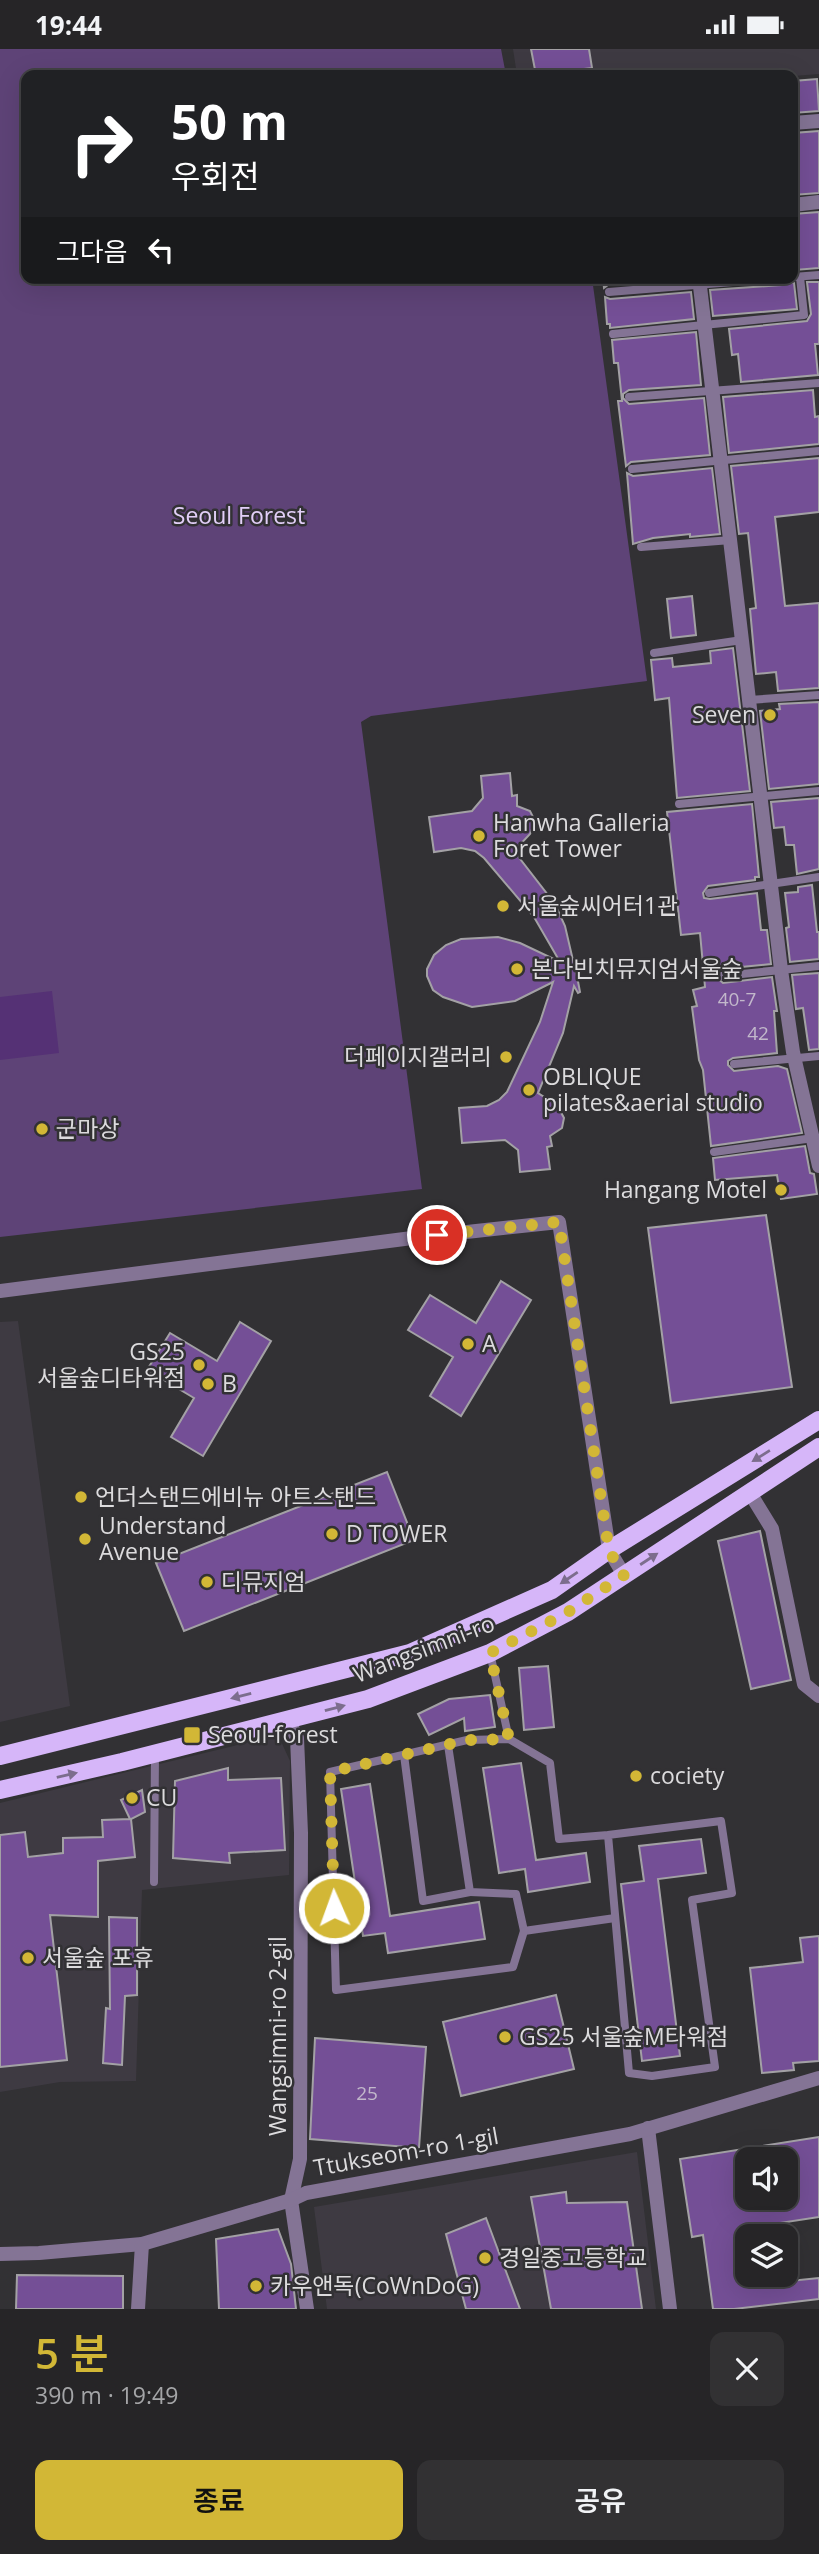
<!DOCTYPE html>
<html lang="ko">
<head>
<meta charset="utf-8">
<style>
	:root { --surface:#262527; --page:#323133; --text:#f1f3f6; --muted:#a4a5a7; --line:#424244; --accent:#d2b736 }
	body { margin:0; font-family:"Open Sans","Noto Sans KR",sans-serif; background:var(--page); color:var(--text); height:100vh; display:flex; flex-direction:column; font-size:26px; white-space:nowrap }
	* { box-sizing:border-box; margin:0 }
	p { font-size:23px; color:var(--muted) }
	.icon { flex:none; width:38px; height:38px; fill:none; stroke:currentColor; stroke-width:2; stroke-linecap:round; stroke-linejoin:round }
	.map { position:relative; height:2260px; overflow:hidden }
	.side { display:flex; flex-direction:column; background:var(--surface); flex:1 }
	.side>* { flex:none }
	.top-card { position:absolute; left:21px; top:21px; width:777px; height:214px; border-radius:14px; box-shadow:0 7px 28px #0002,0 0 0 2px var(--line); background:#202124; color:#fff; overflow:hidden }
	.buttons { position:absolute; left:735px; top:2098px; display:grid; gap:14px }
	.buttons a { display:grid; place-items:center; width:63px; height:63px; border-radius:14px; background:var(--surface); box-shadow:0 7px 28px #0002,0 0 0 2px var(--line); font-size:35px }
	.pin { position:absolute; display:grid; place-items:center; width:60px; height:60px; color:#fff; margin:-30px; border:4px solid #fff; border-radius:50%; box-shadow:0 2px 7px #0007 }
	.me { position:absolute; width:77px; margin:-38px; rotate:358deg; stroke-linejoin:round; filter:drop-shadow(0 0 5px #0008) }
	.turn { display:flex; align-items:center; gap:24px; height:147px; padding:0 35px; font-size:32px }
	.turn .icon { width:91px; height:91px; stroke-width:2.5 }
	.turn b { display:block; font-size:49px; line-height:60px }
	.then { display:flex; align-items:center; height:66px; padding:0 35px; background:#0003; gap:14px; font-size:26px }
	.round { display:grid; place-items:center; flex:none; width:74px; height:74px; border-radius:14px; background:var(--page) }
	.summary { display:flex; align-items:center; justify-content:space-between; height:119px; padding:0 35px }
	h1 { font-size:42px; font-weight:600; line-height:52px; color:var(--accent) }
	.action { display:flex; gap:14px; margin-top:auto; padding:14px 35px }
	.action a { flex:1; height:80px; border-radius:14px; background:var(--accent); color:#111; font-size:28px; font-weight:600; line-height:80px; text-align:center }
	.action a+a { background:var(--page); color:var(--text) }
	.status { display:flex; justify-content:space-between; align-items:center; height:49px; padding:0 35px; background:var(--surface); direction:ltr }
	.status svg { height:19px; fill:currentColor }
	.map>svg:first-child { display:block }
</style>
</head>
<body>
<div class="status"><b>19:44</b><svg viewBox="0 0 49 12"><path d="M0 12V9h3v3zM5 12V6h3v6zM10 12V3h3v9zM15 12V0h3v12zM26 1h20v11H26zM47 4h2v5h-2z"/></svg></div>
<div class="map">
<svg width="819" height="2260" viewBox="0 0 819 2260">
	<rect width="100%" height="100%" fill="#323134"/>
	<g fill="#3e3a42">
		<polygon points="513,0 819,0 819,25 793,27 517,26"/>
		<polygon points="18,1272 70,1657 0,1673 0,1273"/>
		<polygon points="278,1686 290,1712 289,1826 142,1841 136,2032 60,2033 0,2043 0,1754"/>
		<polygon points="637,2103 656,2260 327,2260 314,2158"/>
	</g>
	<polygon fill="#5e4377" points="0,0 501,0 506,26 26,26 26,229 592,229 647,632 371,667 361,673 422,1140 0,1188"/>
	<polygon fill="#553175" points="52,942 59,1004 0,1011 0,948"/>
	<g fill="#744f96" stroke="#a3a1a5" stroke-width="2" fill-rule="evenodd">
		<polygon points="531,0 589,0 592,19 536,26"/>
		<polygon points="817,30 819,62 793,64 793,32"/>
		<polygon points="819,82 819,144 793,146 793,84"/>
		<polygon points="819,163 819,219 795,221 793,165"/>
		<polygon points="603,229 689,229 608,236 604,239"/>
		<polygon points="787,232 794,234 797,260 713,267 710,241 782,236"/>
		<polygon points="807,233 819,233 819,295 815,295 818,326 741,333 738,305 732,306 729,280 807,272 811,265"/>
		<polygon points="691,243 694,270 610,279 610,275 607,275 605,248 610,250"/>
		<polygon points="696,283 701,336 629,341 623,345 623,349 629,355 704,349 710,406 631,413 626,417 618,352 622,352 618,314 614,314 612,291"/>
		<polygon points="813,341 815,368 819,367 819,395 729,404 723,348"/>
		<polygon points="819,409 819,463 775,468 785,557 819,554 819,639 778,642 776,623 756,625 750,560 756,559 748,484 739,485 731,417"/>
		<polygon points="712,419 720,485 690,488 690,485 653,489 633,495 627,424 633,427"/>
		<polygon points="692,547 696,586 671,589 667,550"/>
		<polygon points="733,599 750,742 677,749 669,649 655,651 651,611 672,609 673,618 711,614 710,602"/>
		<polygon points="819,653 819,735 769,740 760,662 780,660 779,655"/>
		<polygon points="510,724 512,747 517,746 517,757 530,762 535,772 530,785 514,802 555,855 565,877 575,920 578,921 576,922 580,943 578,944 574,937 563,984 538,1044 557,1056 564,1069 562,1079 550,1087 552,1097 547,1098 550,1120 520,1123 518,1101 505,1091 462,1094 459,1059 487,1057 499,1051 507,1043 540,973 553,933 515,952 472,958 443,948 433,941 427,927 427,920 434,906 446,896 461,890 498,888 520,894 560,913 534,868 484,809 475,802 461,799 434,803 429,768 472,762 483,749 481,727"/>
		<polygon points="819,749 819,820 797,825 794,796 786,796 784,778 774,779 771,753"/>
		<polygon points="752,755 759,828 755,828 755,831 708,837 703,844 704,849 710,850 757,844 761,881 767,881 771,915 721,920 716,924 716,928 723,934 772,928 777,962 774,962 777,1004 733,1009 728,1012 728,1016 734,1022 778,1017 787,1020 802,1084 711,1097 703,1021 699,1011 692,958 697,957 693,941 705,938 700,884 681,886 667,763"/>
		<polygon points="812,836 817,883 819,883 819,910 790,913 786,879 789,878 785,844 798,843 798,838"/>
		<polygon points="819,924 819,1000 809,1001 803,959 796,960 792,926"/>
		<polygon points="805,1097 810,1124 814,1125 817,1145 781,1150 777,1126 715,1131 713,1109"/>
		<polygon points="766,1166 792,1338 671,1354 648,1179"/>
		<polygon points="501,1232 531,1251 461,1367 430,1347 453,1308 408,1281 430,1246 476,1274"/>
		<polygon points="240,1273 271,1292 203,1407 171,1388 194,1349 147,1321 170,1284 217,1312"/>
		<polygon points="387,1423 414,1491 184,1582 156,1514"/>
		<polygon points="760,1482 791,1631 751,1640 718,1492"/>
		<polygon points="548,1617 554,1678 524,1681 519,1619"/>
		<polygon points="490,1646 495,1678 465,1682 464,1669 429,1686 418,1665 449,1650"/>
		<polygon points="521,1714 536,1811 586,1804 590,1833 528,1843 525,1820 499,1824 483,1719"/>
		<polygon points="228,1719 228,1731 281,1729 285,1801 229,1804 230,1814 173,1809 175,1732"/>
		<polygon points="370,1735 390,1867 479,1853 485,1890 388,1904 385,1884 363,1887 341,1740"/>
		<polygon points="142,1741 145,1763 131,1770 135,1808 98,1812 98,1868 50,1866 67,2011 0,2018 0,1786 25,1783 28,1808 63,1804 63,1789 103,1788 102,1771 130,1770 121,1751"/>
		<polygon points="701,1790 706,1824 658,1830 680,2007 642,2012 621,1835 644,1832 639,1797"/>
		<polygon points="109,1868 137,1869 137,1946 125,1947 122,2016 103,2014 106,1959 110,1960"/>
		<polygon points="819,1887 819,2012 793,2014 794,2021 762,2024 750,1919 803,1913 800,1889"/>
		<polygon points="556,1946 574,2020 461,2047 443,1973"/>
		<polygon points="315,1989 426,1998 419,2099 310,2090"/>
		<path d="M819,2088V2168L773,2175L774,2188H747V2226H779L780,2233L819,2229V2250L734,2260H713L703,2186L692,2188L680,2110ZM747,2110H786V2149H747Z"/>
		<polygon points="566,2143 567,2154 627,2153 642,2260 551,2260 531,2148"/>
		<polygon points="486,2169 520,2260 466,2260 446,2185"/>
		<polygon points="278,2180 291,2215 296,2260 219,2260 216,2190"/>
		<polygon points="17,2226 123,2227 123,2260 16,2260"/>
	</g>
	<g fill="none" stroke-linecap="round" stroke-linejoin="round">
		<g stroke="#847495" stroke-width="8">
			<polyline points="793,228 819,226"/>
			<polyline points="609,243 781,229"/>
			<polyline points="613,285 804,266 800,228"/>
			<polyline points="629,348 819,334"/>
			<polyline points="632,420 819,402"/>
			<polyline points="641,498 731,491"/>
			<polyline points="654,604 742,591"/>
			<polyline points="749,651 819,646"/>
			<polyline points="679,755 819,742"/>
			<polyline points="709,844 819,828"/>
			<polyline points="722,927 819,917"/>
			<polyline points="734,1015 819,1007"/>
			<polyline points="714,1103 813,1089"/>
			<polyline points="490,1604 509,1690"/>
			<polyline points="448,1696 470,1843 516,1845 524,1882 615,1869"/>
			<polyline points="404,1706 423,1852 470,1843"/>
			<polyline points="154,1833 155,1703"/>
			<polyline points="524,1882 513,1918 336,1941 330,1723 467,1691 509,1690 550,1714 559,1790 608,1786 629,2024 652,2027 715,2018 692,1851 732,1844 721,1772 608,1786"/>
		</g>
		<g stroke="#847495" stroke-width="14">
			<polyline points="793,74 819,72"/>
			<polyline points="793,156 819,153"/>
			<polyline points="699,229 781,921 793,1003 819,1117"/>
			<polyline points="750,1444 772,1480 804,1635 819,1647"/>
			<polyline points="288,1671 297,1689 301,1784 300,2110 291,2151 307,2260"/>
			<polyline points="648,2079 670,2260"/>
			<polyline points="0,2205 39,2204 142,2195 291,2151 306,2144 630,2085 819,2029"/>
			<polyline points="138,2260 142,2195"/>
		</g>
		<polyline stroke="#847495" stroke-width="14" points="0,1242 412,1189 559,1173 609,1501 624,1526"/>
		<g stroke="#d6b6f9" stroke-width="18">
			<polyline points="0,1707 410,1604 552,1541 609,1501 819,1371"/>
			<polyline points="0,1741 122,1713 368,1650 490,1604 568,1563 819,1398"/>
		</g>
	</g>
	<defs><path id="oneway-solid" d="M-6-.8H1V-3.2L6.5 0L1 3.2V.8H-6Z" transform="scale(1.75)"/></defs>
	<g fill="#7c6d8d">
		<use href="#oneway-solid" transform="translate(761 1407) rotate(148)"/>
		<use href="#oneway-solid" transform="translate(649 1510) rotate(-33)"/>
		<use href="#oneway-solid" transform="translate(569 1529) rotate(146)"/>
		<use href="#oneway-solid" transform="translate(241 1647) rotate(166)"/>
		<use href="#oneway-solid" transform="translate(335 1659) rotate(-15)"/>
		<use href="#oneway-solid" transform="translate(67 1726) rotate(-13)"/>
	</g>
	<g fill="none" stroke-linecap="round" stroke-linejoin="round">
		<polyline stroke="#d2b736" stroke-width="12" stroke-dasharray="0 21.6" points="334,1859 330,1723 467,1691 509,1690 490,1604 568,1563 624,1526 609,1502 559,1173 437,1186"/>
	</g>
	<g fill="#d2b736" stroke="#323134" stroke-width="2.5">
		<circle cx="770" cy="666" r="7"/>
		<circle cx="479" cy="787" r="7"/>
		<circle cx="503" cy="857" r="7"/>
		<circle cx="517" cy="920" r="7"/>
		<circle cx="506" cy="1008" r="7"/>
		<circle cx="529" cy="1041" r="7"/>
		<circle cx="42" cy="1080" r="7"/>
		<circle cx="781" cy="1141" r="7"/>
		<circle cx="468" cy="1295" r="7"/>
		<circle cx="199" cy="1316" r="7"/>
		<circle cx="208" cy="1335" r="7"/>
		<circle cx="81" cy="1448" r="7"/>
		<circle cx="332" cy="1485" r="7"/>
		<circle cx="85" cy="1490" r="7"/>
		<circle cx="207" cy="1533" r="7"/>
		<rect x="183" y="1677" width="18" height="18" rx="3.5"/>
		<circle cx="636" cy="1727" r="7"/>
		<circle cx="132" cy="1749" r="7"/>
		<circle cx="28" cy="1909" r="7"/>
		<circle cx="505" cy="1988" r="7"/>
		<circle cx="485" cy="2209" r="7"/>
		<circle cx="256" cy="2237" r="7"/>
	</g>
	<g text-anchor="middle" stroke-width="5" stroke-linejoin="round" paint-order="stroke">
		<g font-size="19" fill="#c2b8cb">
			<text x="737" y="957">40-7</text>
			<text x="758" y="991">42</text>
			<text x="367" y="2051">25</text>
		</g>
		<g font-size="23" fill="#e2cff8" stroke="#323134">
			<text x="239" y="475">Seoul Forest</text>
		</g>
		<g font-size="23" fill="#dcdbdd" stroke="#323134" text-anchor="start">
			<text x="756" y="674" text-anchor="end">Seven</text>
			<text x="493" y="782">Hanwha Galleria<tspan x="493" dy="26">Foret Tower</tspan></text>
			<text x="517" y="865">서울숲씨어터1관</text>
			<text x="531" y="928">본다빈치뮤지엄서울숲</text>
			<text x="492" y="1016" text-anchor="end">더페이지갤러리</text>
			<text x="543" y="1036">OBLIQUE<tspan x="543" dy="26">pilates&amp;aerial studio</tspan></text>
			<text x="56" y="1088">군마상</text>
			<text x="767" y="1149" text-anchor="end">Hangang Motel</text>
			<text x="482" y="1303">A</text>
			<text x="185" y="1311" text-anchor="end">GS25<tspan x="185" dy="26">서울숲디타워점</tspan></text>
			<text x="222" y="1343">B</text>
			<text x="95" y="1456">언더스탠드에비뉴 아트스탠드</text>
			<text x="99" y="1485">Understand<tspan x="99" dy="26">Avenue</tspan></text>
			<text x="346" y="1493">D TOWER</text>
			<text x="221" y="1541">디뮤지엄</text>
			<text x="208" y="1694">Seoul-forest</text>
			<text x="650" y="1735">cociety</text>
			<text x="146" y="1757">CU</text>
			<text x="42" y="1917">서울숲 포휴</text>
			<text x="519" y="1996">GS25 서울숲M타워점</text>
			<text x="499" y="2217">경일중고등학교</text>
			<text x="270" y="2245">카우앤독(CoWnDoG)</text>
		</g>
		<g font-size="23" fill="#dcdbdd" stroke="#323134">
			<text transform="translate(424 1600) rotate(-21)" y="8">Wangsimni-ro</text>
			<text transform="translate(278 1987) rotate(-90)" y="8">Wangsimni-ro 2-gil</text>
			<text transform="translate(406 2103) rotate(-10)" y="8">Ttukseom-ro 1-gil</text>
		</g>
	</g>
</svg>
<div class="buttons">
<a><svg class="icon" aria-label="sound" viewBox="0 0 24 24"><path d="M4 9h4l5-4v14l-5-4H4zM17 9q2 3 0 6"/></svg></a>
<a><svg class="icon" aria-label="layers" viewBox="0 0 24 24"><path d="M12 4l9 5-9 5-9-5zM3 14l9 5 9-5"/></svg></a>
</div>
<div class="pin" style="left:437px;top:1186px;background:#d93025"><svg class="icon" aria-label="arrive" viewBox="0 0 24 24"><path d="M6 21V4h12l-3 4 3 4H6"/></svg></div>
<svg class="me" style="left:334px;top:1859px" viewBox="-20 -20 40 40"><circle r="17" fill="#d2b736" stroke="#fff" stroke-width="3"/><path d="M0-11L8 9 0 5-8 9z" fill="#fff"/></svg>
<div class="top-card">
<div class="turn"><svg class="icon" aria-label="right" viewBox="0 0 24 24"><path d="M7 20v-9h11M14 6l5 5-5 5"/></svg><div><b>50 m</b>우회전</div></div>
<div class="then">그다음<svg class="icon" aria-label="left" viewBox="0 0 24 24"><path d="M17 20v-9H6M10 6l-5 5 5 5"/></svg></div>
</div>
</div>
<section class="side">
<div class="summary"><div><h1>5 분</h1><p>390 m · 19:49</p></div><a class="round"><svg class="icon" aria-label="close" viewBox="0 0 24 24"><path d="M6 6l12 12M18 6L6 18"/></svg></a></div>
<div class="action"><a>종료</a><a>공유</a></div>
</section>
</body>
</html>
